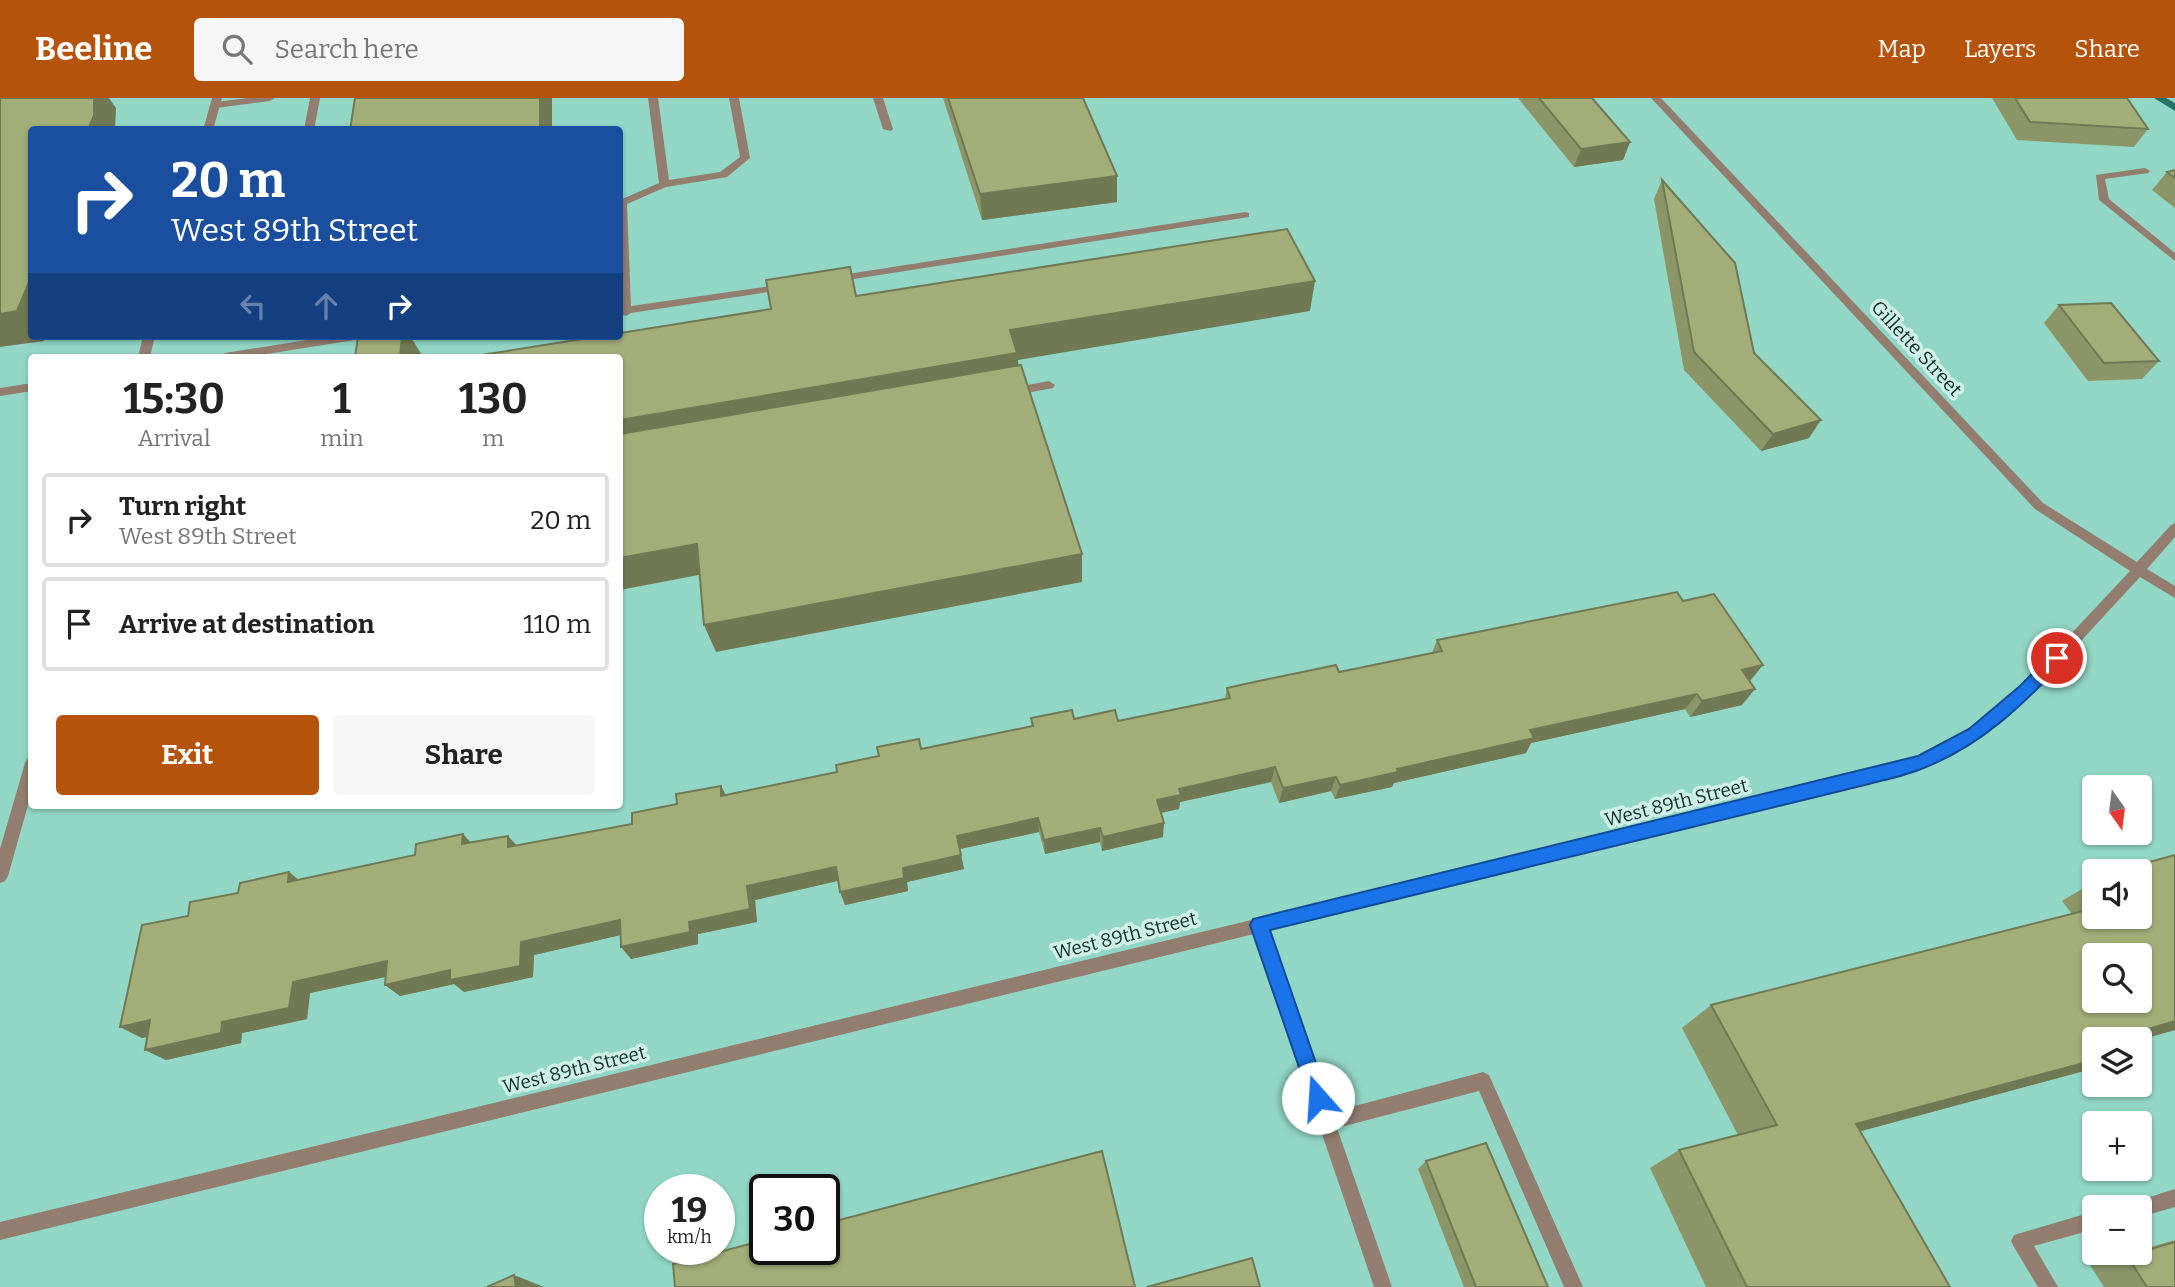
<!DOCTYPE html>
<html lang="en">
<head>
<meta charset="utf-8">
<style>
	:root { --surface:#fff; --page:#f6f6f6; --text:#222; --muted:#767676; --line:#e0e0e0; --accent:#b45309 }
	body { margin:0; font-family:Bitter,serif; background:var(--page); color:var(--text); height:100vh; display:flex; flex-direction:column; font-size:26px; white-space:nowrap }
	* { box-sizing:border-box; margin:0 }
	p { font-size:23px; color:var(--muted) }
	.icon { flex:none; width:38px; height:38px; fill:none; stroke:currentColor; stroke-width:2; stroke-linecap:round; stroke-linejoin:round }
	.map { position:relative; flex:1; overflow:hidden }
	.details { position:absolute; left:28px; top:256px; width:595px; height:455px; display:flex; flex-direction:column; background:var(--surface); border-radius:7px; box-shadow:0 2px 5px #0004 }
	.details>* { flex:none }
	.hud { position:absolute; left:28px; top:28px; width:595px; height:214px; border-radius:7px; box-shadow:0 2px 5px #0004; background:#1a4fa0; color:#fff; overflow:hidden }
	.needle { width:46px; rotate:166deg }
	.tools { position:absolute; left:2082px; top:677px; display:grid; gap:14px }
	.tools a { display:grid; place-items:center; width:70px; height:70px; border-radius:7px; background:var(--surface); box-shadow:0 2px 5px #0004; font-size:35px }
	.speed { position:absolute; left:644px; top:1076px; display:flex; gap:14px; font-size:35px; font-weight:700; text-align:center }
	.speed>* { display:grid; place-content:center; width:91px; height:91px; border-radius:50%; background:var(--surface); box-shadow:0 2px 5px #0004; line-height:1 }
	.speed small { font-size:18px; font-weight:400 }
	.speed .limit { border:4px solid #111; border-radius:10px; background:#fff; color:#111 }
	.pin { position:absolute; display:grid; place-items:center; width:60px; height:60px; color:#fff; margin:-30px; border:4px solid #fff; border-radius:50%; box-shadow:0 2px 7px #0007 }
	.me { position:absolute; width:77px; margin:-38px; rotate:341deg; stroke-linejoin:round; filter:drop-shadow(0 0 5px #0008) }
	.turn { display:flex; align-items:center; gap:24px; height:147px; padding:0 28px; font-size:32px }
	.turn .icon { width:91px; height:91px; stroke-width:2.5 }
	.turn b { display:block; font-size:49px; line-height:60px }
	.lanes { display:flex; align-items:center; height:66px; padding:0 28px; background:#0003; justify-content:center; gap:35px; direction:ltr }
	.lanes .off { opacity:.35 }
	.eta { display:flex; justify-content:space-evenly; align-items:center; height:119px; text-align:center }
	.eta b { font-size:42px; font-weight:700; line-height:49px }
	.primary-button { display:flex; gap:14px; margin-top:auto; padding:14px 28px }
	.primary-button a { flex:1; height:80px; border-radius:7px; background:var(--accent); color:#fff; font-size:28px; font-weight:700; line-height:80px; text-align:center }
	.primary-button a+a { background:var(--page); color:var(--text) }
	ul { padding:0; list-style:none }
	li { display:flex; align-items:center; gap:21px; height:94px; margin:0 14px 10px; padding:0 14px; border:4px solid var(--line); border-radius:7px }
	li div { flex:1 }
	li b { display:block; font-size:26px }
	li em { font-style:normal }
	header { display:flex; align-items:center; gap:42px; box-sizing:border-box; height:98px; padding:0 35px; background:var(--accent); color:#fff }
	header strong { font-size:33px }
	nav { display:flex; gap:38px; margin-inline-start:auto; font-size:24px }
	.search { width:490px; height:63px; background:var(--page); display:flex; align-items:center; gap:18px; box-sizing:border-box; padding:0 24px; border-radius:7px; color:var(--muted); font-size:26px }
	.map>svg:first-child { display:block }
</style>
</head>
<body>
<header>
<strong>Beeline</strong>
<div class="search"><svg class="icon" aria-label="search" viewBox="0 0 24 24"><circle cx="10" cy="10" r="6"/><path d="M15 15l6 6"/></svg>Search here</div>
<nav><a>Map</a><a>Layers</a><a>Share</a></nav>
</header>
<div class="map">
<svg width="2175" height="1189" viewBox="0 0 2175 1189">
	<rect width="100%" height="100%" fill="#92d7c6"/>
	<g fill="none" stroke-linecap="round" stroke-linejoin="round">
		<polygon fill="#247465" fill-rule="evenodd" points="2154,0 2166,0 2175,5 2175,13"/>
		<g fill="#927d6f" fill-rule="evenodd">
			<polygon points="248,0 275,0 270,3 216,10 211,7 216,4"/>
			<polygon points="310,0 320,0 314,32 304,32"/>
			<polygon points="648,0 658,0 669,82 720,74 740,59 729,0 739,0 750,60 727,79 666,89 627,106 631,208 784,186 788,187 788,191 631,215 626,218 620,216 620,102 659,85"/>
			<polygon points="873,0 883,0 893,31 891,33 883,31"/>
			<polygon points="1245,114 1249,115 1249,119 835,184 830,181 835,178"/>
			<polygon points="332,238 361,238 355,242 248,259 219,259 225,255"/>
			<polygon points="1049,283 1055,287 1053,290 1011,298 1005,294 1011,290"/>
			<polygon points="32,285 32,293 0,298 0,290"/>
		</g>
		<g fill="#927d6f" fill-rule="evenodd">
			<polygon points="212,0 222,0 213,32 203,32"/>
			<polygon points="1651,0 1661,0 2043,405 2137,464 2171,427 2175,425 2175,439 2147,471 2175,488 2175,500 2140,479 2031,597 1980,640 1927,668 1869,685 1269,832 1332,1014 1483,974 1489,977 1583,1189 1564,1189 1479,993 1337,1030 1392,1189 1374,1189 1254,836 0,1142 0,1124 1869,673 1918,659 1970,632 2021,589 2130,473 2035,411"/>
			<polygon points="2145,70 2150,73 2148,75 2105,81 2109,101 2175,155 2175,163 2099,102 2096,77"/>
			<polygon points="143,238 155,238 150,259 138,259"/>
			<polygon points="32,659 32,693 8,778 5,783 0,785 0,751 25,665 27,661"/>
			<polygon points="2175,1091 2175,1109 2140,1119 2140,1110 2131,1110 2134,1104"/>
			<polygon points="2095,1113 2095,1131 2034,1148 2058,1189 2038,1189 2014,1149 2011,1143 2014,1137"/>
		</g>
	</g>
	<g fill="#8b9567">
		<polygon points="943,0 1083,0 1117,104 982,122"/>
		<polygon points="1518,0 1592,0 1630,44 1623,62 1574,69"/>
		<polygon points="1992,0 2127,0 2148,31 2134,49 2017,42"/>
		<polygon points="2175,72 2175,110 2152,92 2167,74"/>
		<polygon points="1662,82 1754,255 1809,340 1761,353 1684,272 1654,101"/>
		<polygon points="2059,207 2159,263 2142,281 2088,283 2044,225"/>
		<polygon points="1683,503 1749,583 1742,607 1690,619 1685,611 1531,645 1526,655 1394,685 1392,689 1335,701 1331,693 1279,705 1271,684 1180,704 1179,711 1161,715 1163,739 1102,753 1100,744 1045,756 1039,734 960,751 964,771 907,784 908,793 845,807 838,783 755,802 757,824 698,836 698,846 631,861 620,837 534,857 533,879 464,894 454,886 400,898 385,887 386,879 310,895 307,921 242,935 241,945 166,962 145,952 147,939 142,940 120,929 188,818 238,795 289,774 298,782 471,745 517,747 632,726 721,688 726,697 837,674 922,651 1032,628 1031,620 1118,623 1225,601 1227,590 1339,574 1432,555 1437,542"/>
		<polygon points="2175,757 2175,932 2144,940 2095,942 2095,970 1860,1033 1950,1189 1706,1189 1650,1070 1679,1052 1738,1037 1682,930 1711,907 2072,816 2062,803 2095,783 2095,819 2140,819"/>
		<polygon points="1426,1063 1548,1189 1464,1189 1418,1071"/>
		<polygon points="2175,1142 2175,1189 2104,1189 2090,1167 2131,1155 2140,1155 2140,1152"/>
	</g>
	<g fill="#717954">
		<polygon points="94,0 109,0 116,10 115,32 88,32"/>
		<rect x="540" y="0" width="12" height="32"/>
		<polygon points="1630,44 1623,62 1574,69 1581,51"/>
		<polygon points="1117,78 1117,104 982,122 980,96"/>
		<polygon points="32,177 32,238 46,238 44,243 0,249 0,216"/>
		<polygon points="1315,183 1310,213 1018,262 1019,285 620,354 620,322 1010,232"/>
		<polygon points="402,238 410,238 422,257 421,259 400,259"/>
		<polygon points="1821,322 1809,340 1761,353 1773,336"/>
		<polygon points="697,446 709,475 620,492 620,460"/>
		<polygon points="1082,456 1082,484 716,554 704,527"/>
		<polygon points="1763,567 1750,583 1742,572"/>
		<polygon points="1755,591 1742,607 1690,619 1702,603"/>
		<polygon points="1697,596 1685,611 1531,645 1526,655 1394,685 1392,689 1335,701 1340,687 1530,632"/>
		<polygon points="1275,669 1271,684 1180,704 1179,711 1155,716 1157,702 1179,691"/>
		<polygon points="1336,679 1331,693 1279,705 1283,690"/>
		<polygon points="721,688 728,702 721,698"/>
		<polygon points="1038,720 1039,734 960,751 957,738"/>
		<polygon points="1164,725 1163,739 1102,753 1103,739"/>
		<polygon points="1100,730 1100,744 1045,756 1044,742"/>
		<polygon points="463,736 476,750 462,746"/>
		<polygon points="508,738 520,751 508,749"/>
		<polygon points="961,757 964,771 907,784 908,793 845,807 840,794 903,770"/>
		<polygon points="836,769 841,782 755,802 757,824 698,836 698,846 631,861 621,849 689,824 747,788"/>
		<polygon points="289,774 306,788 288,784"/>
		<polygon points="620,822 630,835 534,857 533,879 464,894 454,886 400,898 385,887 521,844"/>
		<polygon points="387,863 403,875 310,895 307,921 242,935 241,945 166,962 145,952 222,924 293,884"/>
		<polygon points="150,922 172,933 142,940 120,929"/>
		<polygon points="2175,923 2175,932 2140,942 2138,934"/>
		<polygon points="2095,962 2095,970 1817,1045 1856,1026"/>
		<polygon points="514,1177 544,1189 516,1189"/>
	</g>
	<g fill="#a2ad78" stroke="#717954" stroke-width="2" fill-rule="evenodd">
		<polygon points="0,0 94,0 94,17 88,32 32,32 32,177 17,213 0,216"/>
		<polygon points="355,0 540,0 540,32 350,32"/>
		<polygon points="948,0 1083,0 1117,78 980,96"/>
		<polygon points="1539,0 1592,0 1630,44 1581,51"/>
		<polygon points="2015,0 2127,0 2148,31 2030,24"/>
		<polygon points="2175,72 2175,80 2167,74"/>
		<polygon points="1662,82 1735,165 1754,255 1821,322 1773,336 1694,254"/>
		<polygon points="1287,131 1315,183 1010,232 1017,255 620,322 620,259 469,259 601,238 620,238 620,235 771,211 766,182 850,169 856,198"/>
		<polygon points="2111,205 2159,263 2104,265 2059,207"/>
		<polygon points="358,238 402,238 400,259 355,259"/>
		<polygon points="1021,267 1082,456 704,527 697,446 620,460 620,336"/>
		<polygon points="1677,494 1683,503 1714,496 1763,567 1742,572 1755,591 1702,603 1697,596 1530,632 1534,640 1397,671 1398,674 1340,687 1336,679 1283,690 1275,669 1179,691 1181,697 1157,702 1164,725 1103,739 1100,730 1044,742 1038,720 957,738 961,757 903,770 904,780 840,794 836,769 747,788 750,811 689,824 690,834 621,849 620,822 521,844 520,868 450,882 450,872 385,887 387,863 293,884 289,910 222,924 221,935 145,952 150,922 120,929 142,827 188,818 190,804 238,795 240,785 289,774 288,784 415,757 416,746 463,736 462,746 508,738 508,749 632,726 632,715 677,706 676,696 721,688 721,698 837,674 836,667 879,658 877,649 919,641 921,651 1033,628 1031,620 1072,612 1074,621 1115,612 1118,623 1230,600 1227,590 1259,583 1336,567 1339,574 1442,553 1437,542"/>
		<path d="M2175,757V923L2138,934L2148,947L2140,949V942H2095V962L1856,1026L1950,1189H1747L1679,1052L1777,1027L1711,907L2095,810V819H2140V774H2112ZM2095,858H2140V903H2095Z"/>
		<polygon points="1486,1045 1548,1189 1476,1189 1426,1063"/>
		<polygon points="1102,1053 1135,1189 675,1189 673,1166 765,1142 765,1152 824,1152 824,1126"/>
		<polygon points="2175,1144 2175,1189 2147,1189 2127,1158"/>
		<polygon points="1252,1160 1260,1189 1147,1189"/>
		<polygon points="514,1177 516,1189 487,1189"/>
	</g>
	<path fill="#1a73e8" stroke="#114b97" stroke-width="2" d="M2057,553L2063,555L2065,560L2063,564C2023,607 1981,647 1926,669C1908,677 1888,681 1869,686L1270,832L1328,1000L1325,1007L1318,1010L1312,1007L1250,827L1253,821L1918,658L1969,631L2020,588L2052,555Z"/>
	<g text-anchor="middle" stroke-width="7" stroke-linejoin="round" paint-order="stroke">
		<g font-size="19" fill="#112e28" stroke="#cef0e7">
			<text transform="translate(1917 250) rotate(47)" y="7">Gillette Street</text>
			<text transform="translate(1676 704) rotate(-14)" y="7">West 89th Street</text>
			<text transform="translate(1125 837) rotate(-14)" y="7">West 89th Street</text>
			<text transform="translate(574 971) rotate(-14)" y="7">West 89th Street</text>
		</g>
	</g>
</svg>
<div class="tools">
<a><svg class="needle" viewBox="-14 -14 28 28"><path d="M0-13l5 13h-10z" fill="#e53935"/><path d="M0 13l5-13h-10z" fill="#767676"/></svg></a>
<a><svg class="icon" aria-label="sound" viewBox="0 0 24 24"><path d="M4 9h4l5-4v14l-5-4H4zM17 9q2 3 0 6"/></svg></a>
<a><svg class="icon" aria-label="search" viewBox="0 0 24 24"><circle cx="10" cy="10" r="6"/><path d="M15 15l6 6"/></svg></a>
<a><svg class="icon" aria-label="layers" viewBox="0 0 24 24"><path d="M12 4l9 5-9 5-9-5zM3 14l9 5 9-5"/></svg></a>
<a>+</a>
<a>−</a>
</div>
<div class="speed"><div>19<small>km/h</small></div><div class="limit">30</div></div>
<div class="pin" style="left:2057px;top:560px;background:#d93025"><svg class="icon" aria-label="arrive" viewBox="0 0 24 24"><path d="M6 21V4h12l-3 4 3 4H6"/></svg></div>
<svg class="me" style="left:1318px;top:1000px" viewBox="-20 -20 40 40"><circle r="19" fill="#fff"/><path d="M0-13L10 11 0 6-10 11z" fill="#1a73e8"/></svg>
<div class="hud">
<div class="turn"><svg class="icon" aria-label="right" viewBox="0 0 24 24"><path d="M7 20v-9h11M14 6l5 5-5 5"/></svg><div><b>20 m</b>West 89th Street</div></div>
<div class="lanes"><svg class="icon off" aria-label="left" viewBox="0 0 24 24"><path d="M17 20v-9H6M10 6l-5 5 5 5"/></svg><svg class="icon off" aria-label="ahead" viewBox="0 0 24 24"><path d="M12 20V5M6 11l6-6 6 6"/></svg><svg class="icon" aria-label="right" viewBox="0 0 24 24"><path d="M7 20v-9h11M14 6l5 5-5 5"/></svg></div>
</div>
<section class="details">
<div class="eta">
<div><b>15:30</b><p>Arrival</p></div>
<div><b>1</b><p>min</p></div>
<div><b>130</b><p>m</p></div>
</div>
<ul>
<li><svg class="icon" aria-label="right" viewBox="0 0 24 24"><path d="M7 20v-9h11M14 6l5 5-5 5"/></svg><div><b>Turn right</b><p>West 89th Street</p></div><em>20 m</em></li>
<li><svg class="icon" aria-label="arrive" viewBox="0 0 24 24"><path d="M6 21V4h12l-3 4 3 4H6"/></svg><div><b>Arrive at destination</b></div><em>110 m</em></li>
</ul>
<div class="primary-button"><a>Exit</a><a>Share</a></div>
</section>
</div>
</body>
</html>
